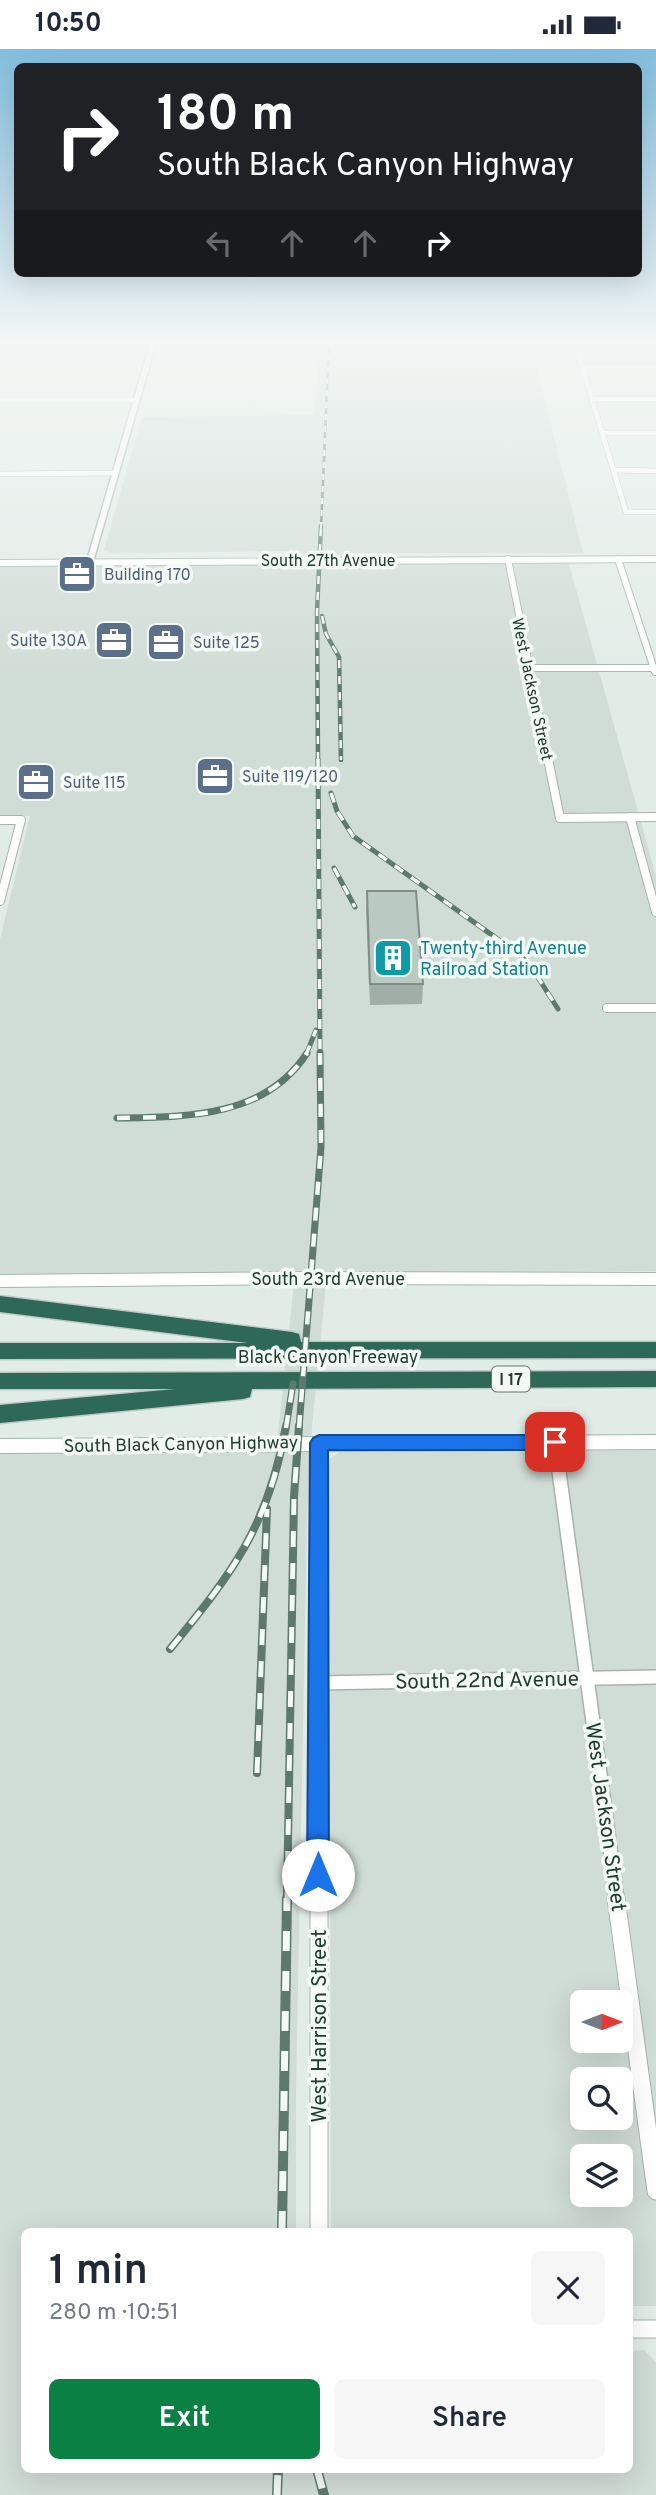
<!DOCTYPE html>
<html lang="en">
<head>
<meta charset="utf-8">
<style>
	:root { --surface:#fff; --page:#f6f6f7; --text:#1f2937; --muted:#747a83; --accent:#0b8043 }
	body { margin:0; font-family:Overpass,sans-serif; background:var(--page); color:var(--text); height:100vh; display:flex; flex-direction:column; font-size:26px; white-space:nowrap }
	* { box-sizing:border-box; margin:0 }
	p { font-size:23px; color:var(--muted) }
	.icon { flex:none; width:38px; height:38px; fill:none; stroke:currentColor; stroke-width:2; stroke-linecap:round; stroke-linejoin:round }
	.map { position:relative; flex:1; overflow:hidden }
	.side { position:absolute; left:21px; top:2179px; width:612px; height:245px; display:flex; flex-direction:column; background:var(--surface); border-radius:10px; box-shadow:0 7px 28px #0002 }
	.side>* { flex:none }
	.guide { position:absolute; left:14px; top:14px; width:628px; height:214px; border-radius:10px; box-shadow:0 7px 28px #0002; background:#202124; color:#fff; overflow:hidden }
	.needle { width:46px; rotate:90deg }
	.tools { position:absolute; left:570px; top:1941px; display:grid; gap:14px }
	.tools a { display:grid; place-items:center; width:63px; height:63px; border-radius:10px; background:var(--surface); box-shadow:0 7px 28px #0002; font-size:35px }
	.pin { position:absolute; display:grid; place-items:center; width:60px; height:60px; color:#fff; margin:-30px; border-radius:14px; box-shadow:0 4px 10px #0006 }
	.me { position:absolute; width:77px; margin:-38px; rotate:0deg; stroke-linejoin:round; filter:drop-shadow(0 0 5px #0008) }
	.turn { display:flex; align-items:center; gap:24px; height:147px; padding:0 28px; font-size:32px }
	.turn .icon { width:91px; height:91px; stroke-width:2.5 }
	.turn b { display:block; font-size:49px; line-height:60px }
	.lanes { display:flex; align-items:center; height:66px; padding:0 28px; background:#0003; justify-content:center; gap:35px; direction:ltr }
	.lanes .off { opacity:.35 }
	.round { display:grid; place-items:center; flex:none; width:74px; height:74px; border-radius:10px; background:var(--page) }
	.headline { display:flex; align-items:center; justify-content:space-between; height:119px; padding:0 28px }
	h1 { font-size:42px; font-weight:600; line-height:52px }
	.button { display:flex; gap:14px; margin-top:auto; padding:14px 28px }
	.button a { flex:1; height:80px; border-radius:10px; background:var(--accent); color:#fff; font-size:28px; font-weight:600; line-height:80px; text-align:center }
	.button a+a { background:var(--page); color:var(--text) }
	.status { display:flex; justify-content:space-between; align-items:center; height:49px; padding:0 35px; background:var(--surface); direction:ltr }
	.status svg { height:19px; fill:currentColor }
	.map>svg:first-child { display:block }
</style>
</head>
<body>
<div class="status"><b>10:50</b><svg viewBox="0 0 49 12"><path d="M0 12V9h3v3zM5 12V6h3v6zM10 12V3h3v9zM15 12V0h3v12zM26 1h20v11H26zM47 4h2v5h-2z"/></svg></div>
<div class="map">
<svg width="656" height="2446" viewBox="0 0 656 2446">
	<rect width="100%" height="100%" fill="#e2ece7"/>
	<g fill="#d0dcd6" fill-rule="evenodd">
		<polygon points="320,294 531,295 583,504 342,504 341,515 569,515 656,827 656,1222 327,1224 311,1389 307,1471 296,2042 296,2182 24,2182 24,2420 630,2420 630,2302 644,2301 656,2313 656,2446 0,2446 0,1404 276,1402 295,1225 0,1226 0,890 30,767 0,767 0,518 304,515 303,502 112,504 104,501 142,368 314,366"/>
		<path d="M656,1401V2257H630V2182H331L329,1410L341,1402ZM583,1953H621V1992H583ZM583,2030H621V2068H583ZM583,2107H621V2146H583Z"/>
	</g>
	<g fill="none" stroke-linecap="round" stroke-linejoin="round">
		<g stroke="#a5b4ad" stroke-width="6">
			<g id="minor-far4">
				<polyline points="575,294 626,463 656,463"/>
				<polyline points="583,318 656,318"/>
				<polyline points="592,350 656,350"/>
				<polyline points="0,351 136,351"/>
				<polyline points="602,384 656,384"/>
				<polyline points="614,421 656,422"/>
				<polyline points="0,425 113,424"/>
			</g>
		</g>
		<g stroke="#a5b4ad" stroke-width="8">
			<g id="minor-far3">
				<polyline points="508,510 548,711"/>
				<polyline points="618,510 655,623"/>
				<polyline points="529,619 656,619"/>
			</g>
		</g>
		<g stroke="#a5b4ad" stroke-width="10">
			<g id="minor-far2">
				<polyline points="548,710 560,769 656,768"/>
				<polyline points="630,768 656,863"/>
				<polyline points="0,771 21,771 0,852"/>
				<polyline points="607,959 656,959"/>
			</g>
		</g>
		<g stroke="#a5b4ad" stroke-width="16">
			<g id="minor-far1">
				<polyline points="555,1393 617,1850"/>
				<polyline points="319,1394 319,1850"/>
				<polyline points="318,1634 656,1628"/>
			</g>
		</g>
		<g stroke="#a5b4ad" stroke-width="19">
			<g id="minor">
				<polyline points="319,1849 319,2182"/>
				<polyline points="616,1849 656,2142"/>
				<polyline points="630,2280 656,2280"/>
			</g>
		</g>
		<g stroke="#a5b4ad" stroke-width="3">
			<polygon id="tertiary" points="150,294 156,294 93,513 86,515"/>
		</g>
		<g stroke="#a1b8ae" stroke-width="2">
			<g id="secondary">
				<polygon points="656,507 656,513 0,517 0,511"/>
				<polygon points="311,1223 656,1224 656,1236 311,1235 0,1238 0,1226"/>
				<polygon points="656,1386 656,1400 0,1404 0,1390"/>
			</g>
		</g>
		<g stroke="#c1c9c6" stroke-width="3">
			<g id="motorway">
				<polygon points="0,1247 292,1283 299,1285 301,1293 656,1293 656,1309 0,1310 0,1294 248,1294 0,1263"/>
				<polygon points="656,1322 656,1338 252,1340 250,1348 243,1350 0,1374 0,1356 175,1340 0,1340 0,1324"/>
			</g>
		</g>
		<use href="#minor-far4" stroke="#fff" stroke-width="5"/>
		<use href="#minor-far3" stroke="#fff" stroke-width="6"/>
		<use href="#minor-far2" stroke="#fff" stroke-width="8"/>
		<use href="#minor-far1" stroke="#fff" stroke-width="13"/>
		<use href="#minor" stroke="#fff" stroke-width="17"/>
		<use href="#tertiary" fill="#fff" fill-rule="evenodd"/>
		<use href="#secondary" fill="#fff" fill-rule="evenodd"/>
		<use href="#motorway" fill="#2e6957" fill-rule="evenodd"/>
		<g stroke="#5d796e" stroke-width="2.5">
			<polyline id="rail-far5" points="321,479 329,294"/>
		</g>
		<g stroke="#5d796e" stroke-width="4.5">
			<g id="rail-far4">
				<polyline points="322,567 326,585 339,608 341,711"/>
				<polyline points="318,711 317,562 321,477"/>
			</g>
		</g>
		<g stroke="#5d796e" stroke-width="5">
			<g id="rail-far3">
				<polyline points="318,710 320,1006"/>
				<polyline points="331,744 337,762 353,787 520,906 532,919 558,960"/>
				<polyline points="334,819 355,858"/>
				<polyline points="306,1006 316,981"/>
			</g>
		</g>
		<g stroke="#5d796e" stroke-width="7">
			<g id="rail-far2">
				<path d="M117,1069C186,1068 265,1069 307,1004"/>
				<polyline points="286,1379 293,1335"/>
				<polyline points="299,1379 321,1098 320,1004"/>
			</g>
		</g>
		<g stroke="#5d796e" stroke-width="8">
			<g id="rail-far1">
				<path d="M170,1600C233,1523 268,1478 286,1377"/>
				<polyline points="257,1724 267,1460"/>
				<polyline points="287,1850 294,1448 299,1377"/>
			</g>
		</g>
		<g stroke="#5d796e" stroke-width="10">
			<g id="rail">
				<polyline points="282,2182 287,1849"/>
				<polyline points="317,2420 324,2446"/>
				<polyline points="277,2446 278,2420"/>
			</g>
		</g>
		<use href="#rail-far5" stroke="#f3f9f5" stroke-width="2" stroke-dasharray="6" stroke-linecap="butt"/>
		<use href="#rail-far4" stroke="#f3f9f5" stroke-width="2.5" stroke-dasharray="8" stroke-linecap="butt"/>
		<use href="#rail-far3" stroke="#f3f9f5" stroke-width="3.5" stroke-dasharray="10" stroke-linecap="butt"/>
		<use href="#rail-far2" stroke="#f3f9f5" stroke-width="4.5" stroke-dasharray="13" stroke-linecap="butt"/>
		<use href="#rail-far1" stroke="#f3f9f5" stroke-width="5" stroke-dasharray="16" stroke-linecap="butt"/>
		<use href="#rail" stroke="#f3f9f5" stroke-width="7" stroke-dasharray="20" stroke-linecap="butt"/>
	</g>
	<polygon fill="#a0aea7" points="367,842 423,935 422,955 370,956 366,863"/>
	<polygon fill="#bacac2" stroke="#828d88" stroke-width="2" points="367,842 416,842 423,935 370,935"/>
	<linearGradient id="sky" x2="0" y2="1"><stop stop-color="#83bede"/><stop offset="0.46" stop-color="#f2f6f4"/><stop offset="1" stop-color="#f2f6f4" stop-opacity="0"/></linearGradient>
	<rect width="656" height="636" fill="url(#sky)"/>
	<polygon fill="#1a73e8" stroke="#114b97" stroke-width="2" points="319,1386 555,1386 561,1388 564,1393 561,1398 555,1401 328,1401 329,1826 326,1834 318,1837 311,1834 307,1826 310,1394 313,1389"/>
	<defs>
		<g id="office-square" transform="scale(2.0125)"><rect x="-9" y="-9" width="18" height="18" rx="4" fill="#5c6f8a" stroke="#f3f9f5"/><path d="M-6-3h4V-5.5h4V-3h4V5H-6ZM-1-4.5V-3h2v-1.5ZM-6 0V1H6V0Z" fill="#fff"/></g>
		<g id="building-square" transform="scale(2.0125)"><rect x="-9" y="-9" width="18" height="18" rx="4" fill="#0f9aa8" stroke="#f3f9f5"/><path d="M-4-6H4V6H1V3H-1V6H-4ZM-2.5-4.3h1.7v1.8h-1.7ZM.8-4.3h1.7v1.8H.8ZM-2.5-1h1.7V.8h-1.7ZM.8-1h1.7V.8H.8Z" fill="#fff"/></g>
	</defs>
	<g fill-rule="evenodd">
		<use href="#office-square" x="77" y="525"/>
		<use href="#office-square" x="114" y="591"/>
		<use href="#office-square" x="166" y="593"/>
		<use href="#office-square" x="215" y="727"/>
		<use href="#office-square" x="36" y="733"/>
		<use href="#building-square" x="393" y="909"/>
	</g>
	<g text-anchor="middle" stroke-width="7" stroke-linejoin="round" paint-order="stroke">
		<g font-size="16" fill="#223d33" stroke="#f3f9f5">
			<text x="328" y="517">South 27th Avenue</text>
			<text transform="translate(533 640) rotate(78)" y="6">West Jackson Street</text>
		</g>
		<g font-size="16" fill="#4e5e75" stroke="#f3f9f5" text-anchor="start">
			<text x="104" y="531">Building 170</text>
			<text x="87" y="597" text-anchor="end">Suite 130A</text>
			<text x="193" y="599">Suite 125</text>
			<text x="242" y="733">Suite 119/120</text>
			<text x="63" y="739">Suite 115</text>
		</g>
		<rect fill="#f3f9f5" stroke="#61756d" stroke-width="2" x="492" y="1317.5" width="38" height="25" rx="5"/>
		<g font-size="16" font-weight="bold" fill="#223d33">
			<text x="511" y="1336">I 17</text>
		</g>
		<g font-size="18" fill="#0d838f" stroke="#f3f9f5" text-anchor="start">
			<text x="420" y="905">Twenty-third Avenue<tspan x="420" dy="21">Railroad Station</tspan></text>
		</g>
		<g font-size="18" fill="#223d33" stroke="#f3f9f5">
			<text x="328" y="1236">South 23rd Avenue</text>
			<text x="328" y="1314">Black Canyon Freeway</text>
			<text transform="translate(181 1395) rotate(-1)" y="6">South Black Canyon Highway</text>
		</g>
		<g font-size="21" fill="#223d33" stroke="#f3f9f5">
			<text transform="translate(487 1631) rotate(-1)" y="7">South 22nd Avenue</text>
			<text transform="translate(606 1768) rotate(82)" y="7">West Jackson Street</text>
			<text transform="translate(319 1977) rotate(-90)" y="7">West Harrison Street</text>
		</g>
	</g>
</svg>
<div class="tools">
<a><svg class="needle" viewBox="-14 -14 28 28"><path d="M0-13l5 13h-10z" fill="#e53935"/><path d="M0 13l5-13h-10z" fill="#747a83"/></svg></a>
<a><svg class="icon" aria-label="search" viewBox="0 0 24 24"><circle cx="10" cy="10" r="6"/><path d="M15 15l6 6"/></svg></a>
<a><svg class="icon" aria-label="layers" viewBox="0 0 24 24"><path d="M12 4l9 5-9 5-9-5zM3 14l9 5 9-5"/></svg></a>
</div>
<div class="pin" style="left:555px;top:1393px;background:#d93025"><svg class="icon" aria-label="arrive" viewBox="0 0 24 24"><path d="M6 21V4h12l-3 4 3 4H6"/></svg></div>
<svg class="me" style="left:318px;top:1826px" viewBox="-20 -20 40 40"><circle r="19" fill="#fff"/><path d="M0-13L10 11 0 6-10 11z" fill="#1a73e8"/></svg>
<div class="guide">
<div class="turn"><svg class="icon" aria-label="right" viewBox="0 0 24 24"><path d="M7 20v-9h11M14 6l5 5-5 5"/></svg><div><b>180 m</b>South Black Canyon Highway</div></div>
<div class="lanes"><svg class="icon off" aria-label="left" viewBox="0 0 24 24"><path d="M17 20v-9H6M10 6l-5 5 5 5"/></svg><svg class="icon off" aria-label="ahead" viewBox="0 0 24 24"><path d="M12 20V5M6 11l6-6 6 6"/></svg><svg class="icon off" aria-label="ahead" viewBox="0 0 24 24"><path d="M12 20V5M6 11l6-6 6 6"/></svg><svg class="icon" aria-label="right" viewBox="0 0 24 24"><path d="M7 20v-9h11M14 6l5 5-5 5"/></svg></div>
</div>
<section class="side">
<div class="headline"><div><h1>1 min</h1><p>280 m · 10:51</p></div><a class="round"><svg class="icon" aria-label="close" viewBox="0 0 24 24"><path d="M6 6l12 12M18 6L6 18"/></svg></a></div>
<div class="button"><a>Exit</a><a>Share</a></div>
</section>
</div>
</body>
</html>
